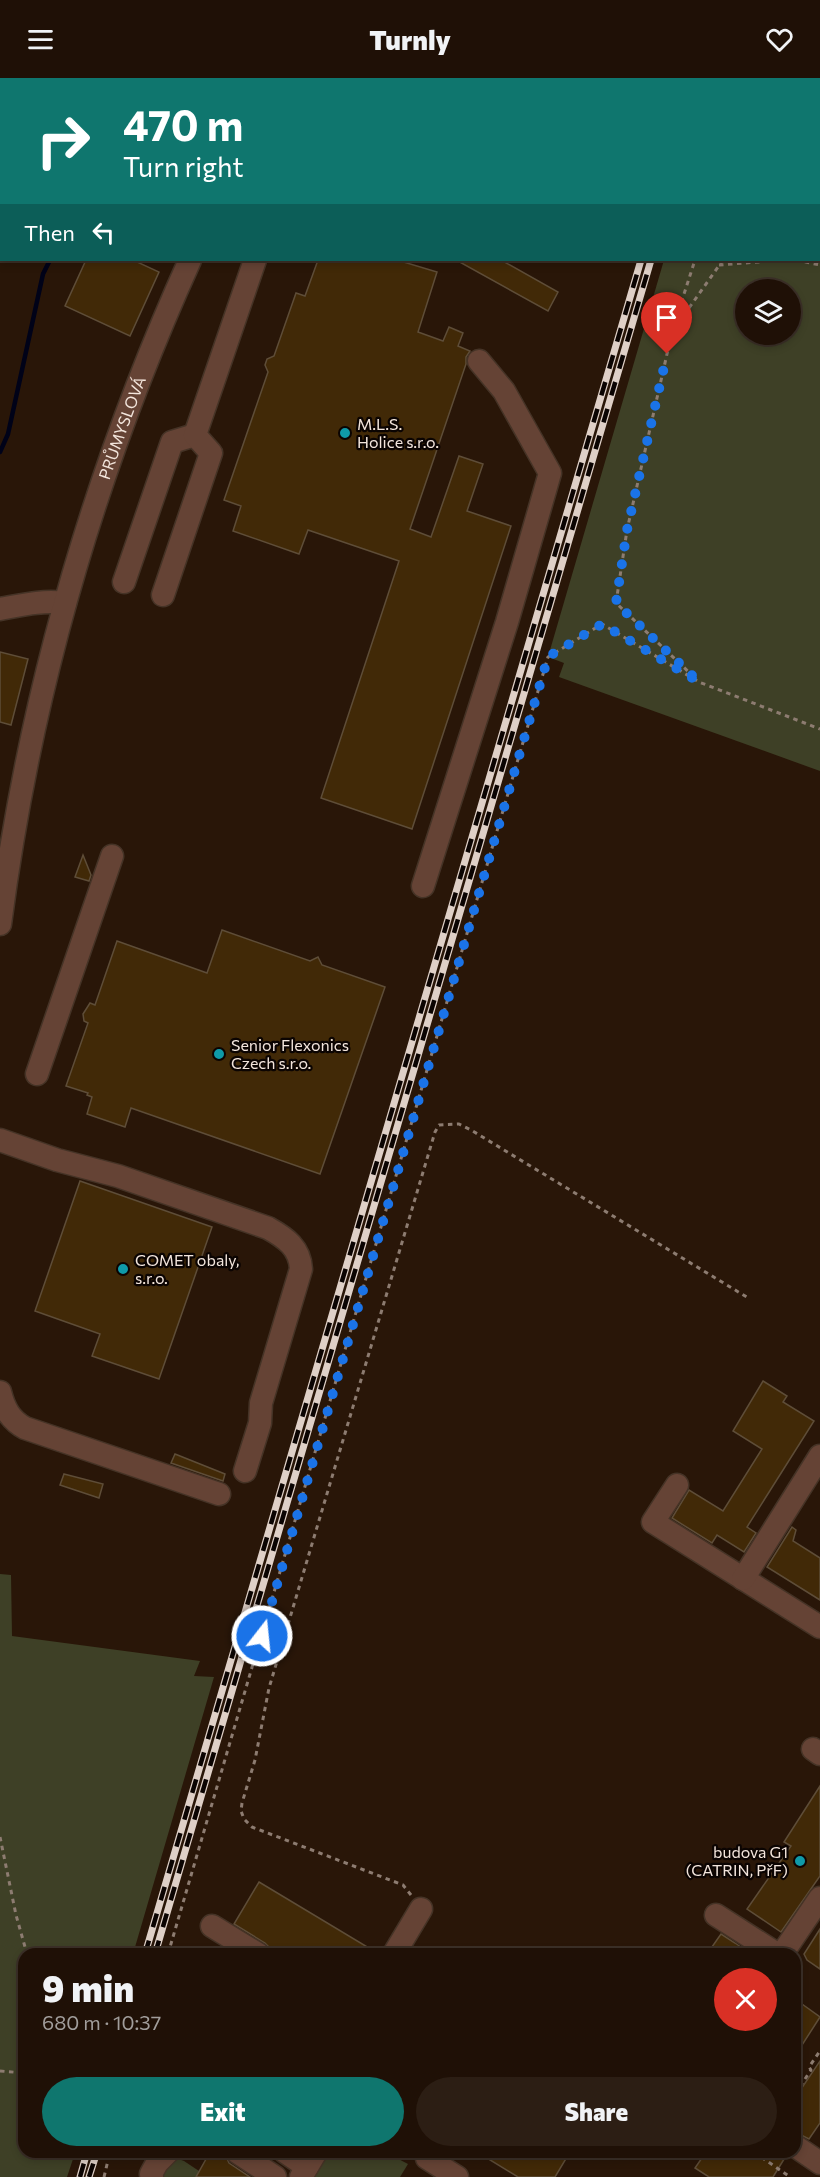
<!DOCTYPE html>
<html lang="en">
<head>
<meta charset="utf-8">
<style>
	:root { --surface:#1f1006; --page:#2c1e14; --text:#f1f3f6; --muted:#a19d9b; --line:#3c3028; --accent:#0f766e }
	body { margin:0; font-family:Commissioner,sans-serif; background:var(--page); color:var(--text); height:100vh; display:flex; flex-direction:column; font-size:22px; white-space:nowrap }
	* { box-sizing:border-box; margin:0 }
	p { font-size:20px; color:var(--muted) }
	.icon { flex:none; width:33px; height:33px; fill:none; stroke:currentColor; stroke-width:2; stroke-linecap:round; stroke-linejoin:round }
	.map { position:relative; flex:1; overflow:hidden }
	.side { position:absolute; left:18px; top:1870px; width:783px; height:210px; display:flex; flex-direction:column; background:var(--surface); border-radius:18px; box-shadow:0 3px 9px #0003,0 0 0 2px var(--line) }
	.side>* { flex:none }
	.hud { position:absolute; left:0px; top:0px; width:820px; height:183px; box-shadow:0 3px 9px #0003,0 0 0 2px var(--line); background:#0f766e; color:#fff; overflow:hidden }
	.fabs { position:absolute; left:735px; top:201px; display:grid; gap:12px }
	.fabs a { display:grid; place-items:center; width:66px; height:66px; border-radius:50%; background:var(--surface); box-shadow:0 3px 9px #0003,0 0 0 2px var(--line); font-size:30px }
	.pin { position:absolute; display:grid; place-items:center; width:51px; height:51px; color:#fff; margin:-62px -26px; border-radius:50% 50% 50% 0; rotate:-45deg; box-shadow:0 0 6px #0007 }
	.pin .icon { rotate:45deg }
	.me { position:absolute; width:66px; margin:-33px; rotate:16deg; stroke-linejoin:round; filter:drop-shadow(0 0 4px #0008) }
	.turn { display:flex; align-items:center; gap:21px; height:126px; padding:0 24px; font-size:27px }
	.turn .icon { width:78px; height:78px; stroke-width:2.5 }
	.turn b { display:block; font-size:42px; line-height:51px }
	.then { display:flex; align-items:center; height:57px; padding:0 24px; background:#0003; gap:12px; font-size:22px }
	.round { display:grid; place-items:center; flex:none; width:63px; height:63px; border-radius:32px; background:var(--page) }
	.summary { display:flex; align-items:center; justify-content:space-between; height:102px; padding:0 24px }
	h1 { font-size:36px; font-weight:800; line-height:45px }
	.cta { display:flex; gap:12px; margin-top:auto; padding:12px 24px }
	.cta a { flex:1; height:69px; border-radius:36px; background:var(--accent); color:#fff; font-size:24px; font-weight:800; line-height:69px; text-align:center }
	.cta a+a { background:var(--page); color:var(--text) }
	header { display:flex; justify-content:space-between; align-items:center; height:78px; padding:0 24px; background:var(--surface); font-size:27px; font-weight:800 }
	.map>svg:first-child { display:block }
</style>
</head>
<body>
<header><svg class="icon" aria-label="menu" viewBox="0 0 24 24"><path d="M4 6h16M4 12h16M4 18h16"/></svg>Turnly<svg class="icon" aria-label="heart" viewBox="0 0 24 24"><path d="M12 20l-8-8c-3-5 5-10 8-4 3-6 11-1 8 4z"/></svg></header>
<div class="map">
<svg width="820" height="2099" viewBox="0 0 820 2099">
	<rect width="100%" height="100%" fill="#291608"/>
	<g fill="#3e4026" fill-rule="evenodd">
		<path d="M717,0H820V693L559,599L564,585L548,579L664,182H819V2L717,1ZM746,212H790V256H746Z"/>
		<polygon points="0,1496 11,1497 12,1558 200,1583 194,1598 214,1599 133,1876 24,1876 24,2074 75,2075 67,2099 0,2099"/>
		<polygon points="330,2074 387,2075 408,2086 400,2099 314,2099"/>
		<polygon points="176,2080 184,2083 199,2093 196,2099 159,2099"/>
	</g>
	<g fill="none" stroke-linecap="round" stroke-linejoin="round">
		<g stroke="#000218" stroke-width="4.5">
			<polyline points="132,2 133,0"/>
			<polyline points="0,374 8,356 43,196 50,182"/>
		</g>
	</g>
	<g fill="#412907" stroke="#5e4d38" stroke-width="1.5">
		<polygon points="86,182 133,182 159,194 130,258 65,228"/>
		<polygon points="318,182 397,182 437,194 418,254 443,263 449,249 463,255 458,268 470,273 466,279 466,286 410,451 431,459 459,378 483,386 467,433 511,448 412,751 321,720 399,483 308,452 299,476 233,453 241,428 224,422 268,294 265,287 267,281 274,278 296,215 305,218"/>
		<polygon points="456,182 501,182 558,214 548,233"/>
		<polygon points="0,574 28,581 11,647 0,644"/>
		<polygon points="83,777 91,797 89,803 75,799"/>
		<polygon points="222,852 310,883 318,879 322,887 385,909 320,1096 131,1030 125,1049 87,1036 92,1019 87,1017 88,1015 66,1008 88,945 84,943 83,936 90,925 95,927 117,863 207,895"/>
		<polygon points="80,1103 212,1149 159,1301 92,1278 100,1256 35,1233"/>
		<polygon points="763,1303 787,1318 783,1324 814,1343 747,1449 756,1455 744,1474 717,1457 712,1465 672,1440 689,1412 723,1433 762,1371 733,1353"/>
		<polygon points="175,1376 225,1396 223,1403 171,1385"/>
		<polygon points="64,1396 103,1406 99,1420 60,1407"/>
		<polygon points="792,1449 796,1452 793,1463 820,1480 820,1522 767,1489"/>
		<polygon points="820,1708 820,1798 781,1854 747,1831 791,1768 784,1764"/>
		<polygon points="259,1804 379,1876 271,1876 270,1870 265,1865 234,1846"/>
		<polygon points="820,1851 820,1891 807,1882 804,1876"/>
		<polygon points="721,1856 735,1865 751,1876 707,1876"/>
		<polygon points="795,1921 820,1939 795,1978"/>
		<polygon points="820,1983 820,2045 809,2061 795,2054 795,2020"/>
		<polygon points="210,2074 224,2074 229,2085 250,2099 196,2099"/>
		<polygon points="477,2074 560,2074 567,2079 555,2099 518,2099"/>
		<polygon points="706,2074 783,2074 786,2078 773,2099 709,2099 695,2090"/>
	</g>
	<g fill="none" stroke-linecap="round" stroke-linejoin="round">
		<g stroke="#453326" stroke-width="25">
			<g id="minor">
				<polyline points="282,2 283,0"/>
				<polyline points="124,504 172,364 195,357"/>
				<polyline points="163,517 211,375 195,357 255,182"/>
				<path d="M0,531C22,527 42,522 65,525"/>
				<polyline points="423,808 507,544 550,395 504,313 479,283"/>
				<path id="s1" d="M0,846C30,616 95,392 190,182"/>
				<polyline points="37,996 112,778"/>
				<path d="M0,1062L57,1082L118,1098L268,1150C286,1160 300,1170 301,1191L261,1325L260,1345L245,1393"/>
				<path d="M0,1314C4,1330 10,1342 25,1350L219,1416"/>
				<polyline points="677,1407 653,1444 820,1549"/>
				<polyline points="743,1501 820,1378"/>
				<polyline points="813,1671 820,1676"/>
				<polyline points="716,1837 777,1876"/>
				<polyline points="212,1848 258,1876"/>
				<polyline points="394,1876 421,1831"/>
				<polyline points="782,1876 820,1820"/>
				<polyline points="795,2068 820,2085"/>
				<polyline points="237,2074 275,2099"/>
				<polyline points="285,2074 307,2089"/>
				<polyline points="427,2080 457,2099"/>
				<polyline points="152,2099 151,2096 157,2085 168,2074"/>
				<polyline points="301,2099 316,2074"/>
			</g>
		</g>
		<g stroke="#8d7c71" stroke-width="3" stroke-dasharray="4.5 4.5" stroke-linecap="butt">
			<polyline points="753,2 753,0"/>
			<polyline points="819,43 820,42"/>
			<polyline points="796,182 820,187"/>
			<polyline points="719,187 784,182"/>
			<polyline points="673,250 695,182"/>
			<polyline points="694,599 616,525 627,452 672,254 723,182"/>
			<polyline points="0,1759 16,1837 27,1876"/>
			<polyline points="411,1817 403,1807 252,1749 244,1741 241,1733 242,1725 255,1682 269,1610 435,1054 439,1047 459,1046 471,1052 750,1221"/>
			<polyline points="168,1876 548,579 602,546 699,604 820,651"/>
			<polyline points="0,1993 24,1995"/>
			<polyline points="795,2016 811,1992 809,1989 820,1973"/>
			<polyline points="76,2074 78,2079"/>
			<polyline points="754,2074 790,2099"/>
			<polyline points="104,2099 110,2074"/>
		</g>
		<use href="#minor" stroke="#654335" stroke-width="22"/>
		<g stroke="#dfd0c7" stroke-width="7">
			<g id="rail">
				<polyline points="694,2 694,0"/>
				<polyline points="704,2 704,0"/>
				<polyline points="145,1876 641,182"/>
				<polyline points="155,1876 651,182"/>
				<polyline points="80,2099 87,2074"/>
				<polyline points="89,2099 97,2074"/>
			</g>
		</g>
		<use href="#rail" stroke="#0b0402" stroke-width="4.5" stroke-dasharray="14" stroke-linecap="butt"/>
	</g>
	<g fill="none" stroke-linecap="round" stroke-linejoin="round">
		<polyline stroke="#1a73e8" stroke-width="10" stroke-dasharray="0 18" points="262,1558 548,579 602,546 699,604 616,525 627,452 667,276"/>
	</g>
	<g fill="#0f9aa8" stroke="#0b0402" stroke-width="2">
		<circle cx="345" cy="355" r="6"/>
		<circle cx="219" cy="976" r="6"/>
		<circle cx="123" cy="1191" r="6"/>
		<circle cx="800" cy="1783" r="6"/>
	</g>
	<g text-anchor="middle" stroke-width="4.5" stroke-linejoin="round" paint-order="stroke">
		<g font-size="16" fill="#f3e5dc" stroke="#0b0402" text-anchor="start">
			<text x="357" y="352">M.L.S.<tspan x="357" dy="18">Holice s.r.o.</tspan></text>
			<text x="231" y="973">Senior Flexonics<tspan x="231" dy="18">Czech s.r.o.</tspan></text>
			<text x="135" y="1188">COMET obaly,<tspan x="135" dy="18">s.r.o.</tspan></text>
			<text x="788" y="1780" text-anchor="end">budova G1<tspan x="788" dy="18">(CATRIN, PřF)</tspan></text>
		</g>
		<g font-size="16" fill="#f3e5dc" stroke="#0b0402">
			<text dy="6" stroke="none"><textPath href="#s1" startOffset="512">PRŮMYSLOVÁ</textPath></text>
		</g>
	</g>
</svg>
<div class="fabs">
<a><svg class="icon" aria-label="layers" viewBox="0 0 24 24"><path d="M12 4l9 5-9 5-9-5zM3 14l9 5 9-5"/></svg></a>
</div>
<div class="pin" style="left:667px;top:276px;background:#d93025"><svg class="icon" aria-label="arrive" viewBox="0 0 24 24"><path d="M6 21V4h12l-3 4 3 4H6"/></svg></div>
<svg class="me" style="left:262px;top:1558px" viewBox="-20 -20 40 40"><circle r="17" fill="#1a73e8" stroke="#fff" stroke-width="3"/><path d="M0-11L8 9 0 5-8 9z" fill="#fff"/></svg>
<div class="hud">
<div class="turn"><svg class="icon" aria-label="right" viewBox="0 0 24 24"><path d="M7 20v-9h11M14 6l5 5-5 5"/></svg><div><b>470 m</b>Turn right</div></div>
<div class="then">Then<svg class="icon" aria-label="left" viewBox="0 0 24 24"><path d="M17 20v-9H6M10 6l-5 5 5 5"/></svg></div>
</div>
<section class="side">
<div class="summary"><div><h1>9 min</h1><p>680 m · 10:37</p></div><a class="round" style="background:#d93025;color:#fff"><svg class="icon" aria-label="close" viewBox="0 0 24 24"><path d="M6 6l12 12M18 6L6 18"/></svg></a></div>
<div class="cta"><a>Exit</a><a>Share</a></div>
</section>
</div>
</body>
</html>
